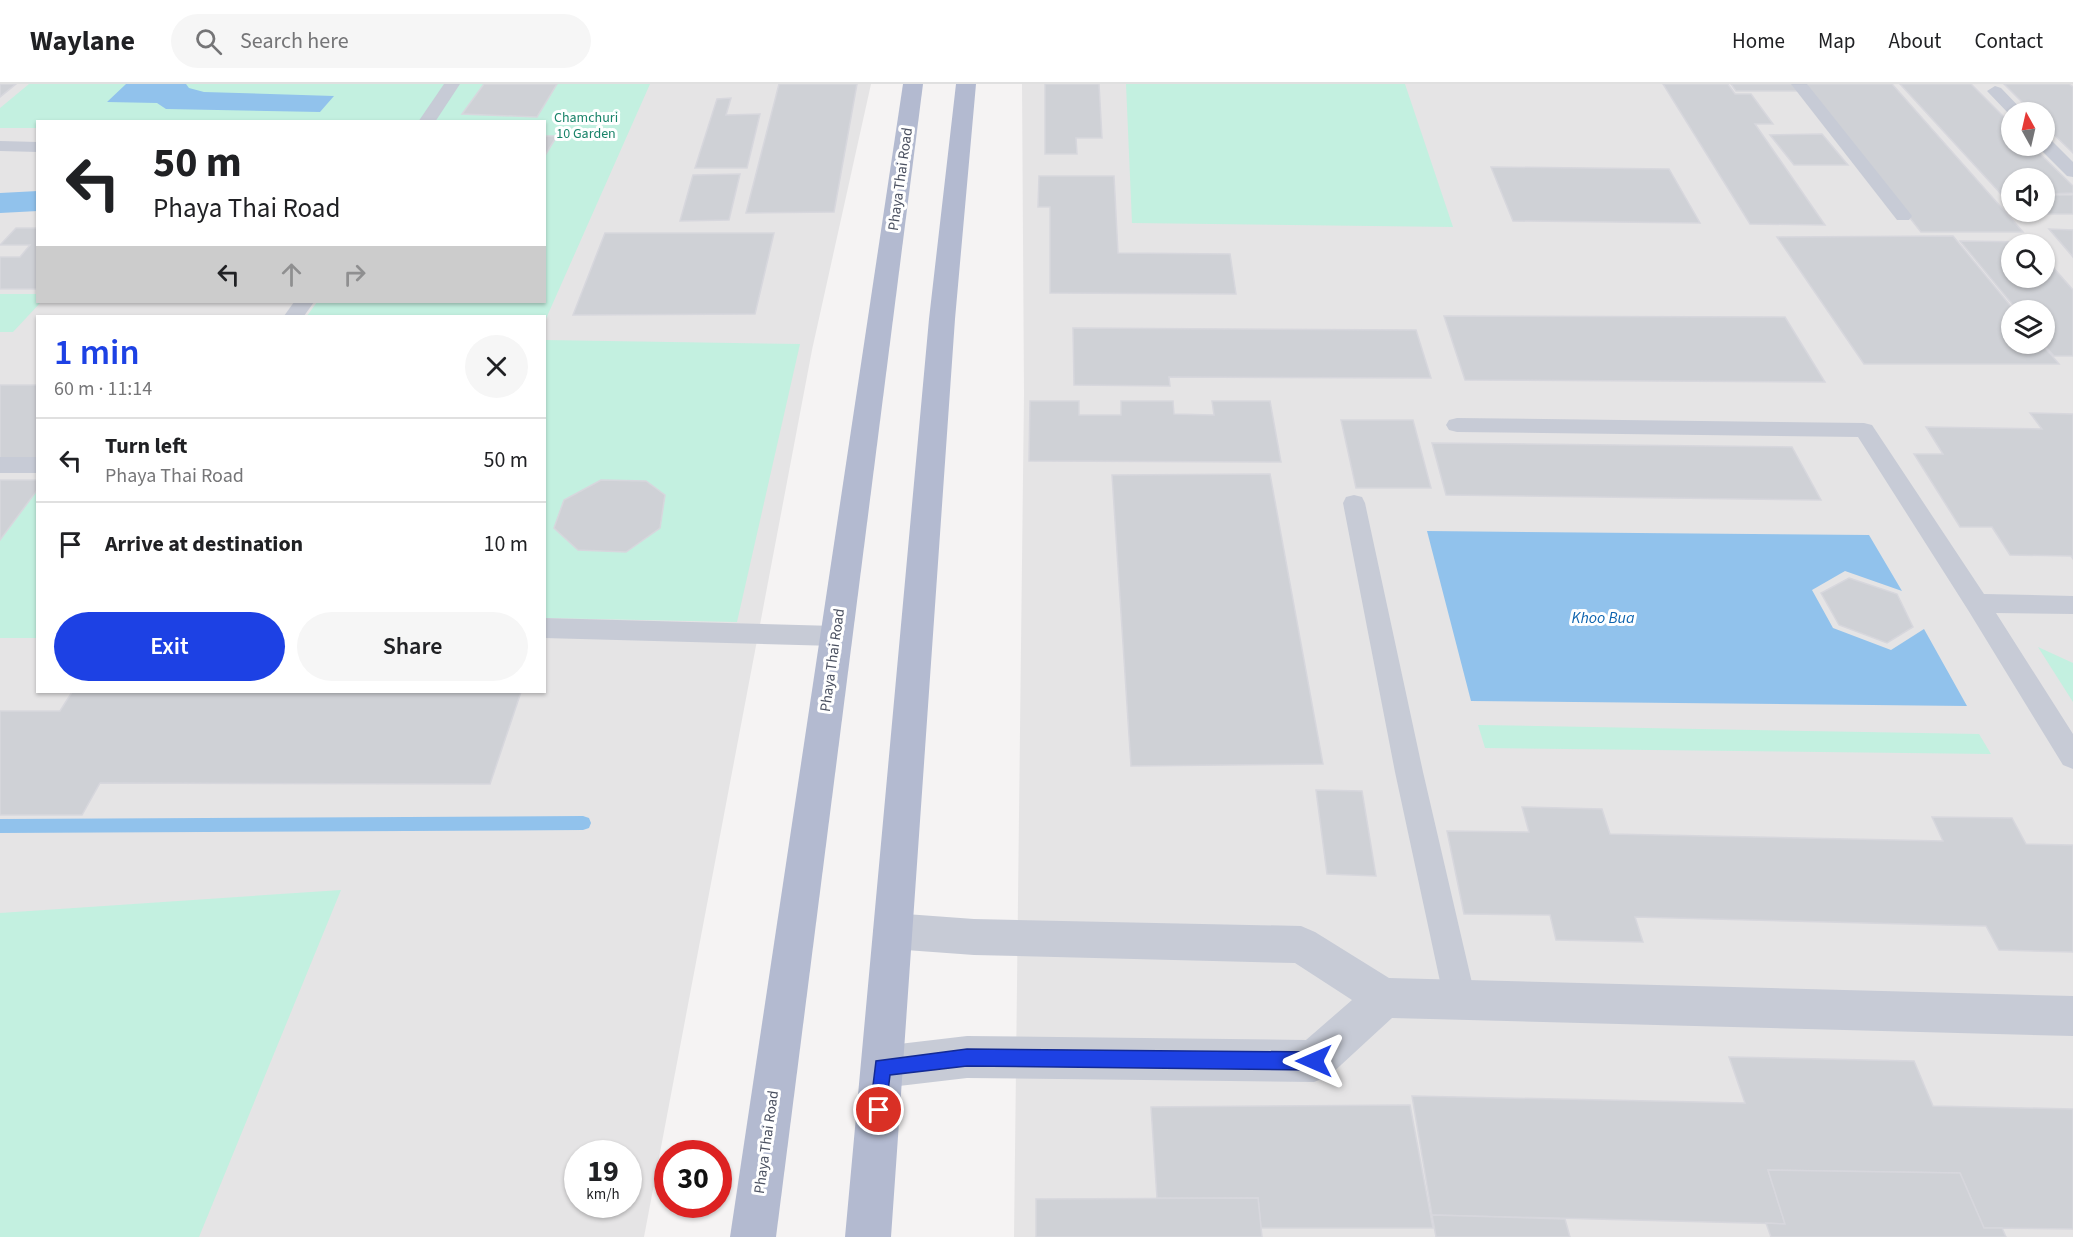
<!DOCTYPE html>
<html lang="en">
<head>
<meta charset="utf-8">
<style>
	:root { --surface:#fff; --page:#f6f6f6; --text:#202124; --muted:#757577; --line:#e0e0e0; --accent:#1d41e4 }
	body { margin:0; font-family:"Source Sans 3",sans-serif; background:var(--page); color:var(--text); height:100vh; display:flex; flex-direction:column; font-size:22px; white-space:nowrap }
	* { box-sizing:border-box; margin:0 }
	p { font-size:20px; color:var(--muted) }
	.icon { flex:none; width:33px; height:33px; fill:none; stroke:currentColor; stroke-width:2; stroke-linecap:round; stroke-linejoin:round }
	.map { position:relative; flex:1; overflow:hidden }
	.details { position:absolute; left:36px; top:231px; width:510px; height:378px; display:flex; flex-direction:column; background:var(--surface); border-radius:0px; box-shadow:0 2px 4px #0004 }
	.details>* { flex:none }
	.hud { position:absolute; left:36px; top:36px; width:510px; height:183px; border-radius:0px; box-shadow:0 2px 4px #0004; background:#fff; color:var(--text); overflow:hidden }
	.needle { width:39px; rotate:352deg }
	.controls { position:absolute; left:2001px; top:18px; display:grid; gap:12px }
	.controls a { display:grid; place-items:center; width:54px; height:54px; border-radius:50%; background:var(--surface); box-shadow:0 2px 4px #0004; font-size:30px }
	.speed { position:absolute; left:564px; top:1056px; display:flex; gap:12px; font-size:30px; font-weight:700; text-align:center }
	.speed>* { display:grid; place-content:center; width:78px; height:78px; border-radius:50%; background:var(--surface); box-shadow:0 2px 4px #0004; line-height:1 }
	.speed small { font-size:15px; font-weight:400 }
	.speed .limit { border:9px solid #d22; background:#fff; color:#111 }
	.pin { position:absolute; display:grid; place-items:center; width:51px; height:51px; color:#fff; margin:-26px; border:3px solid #fff; border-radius:50%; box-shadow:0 2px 6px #0007 }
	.me { position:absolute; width:66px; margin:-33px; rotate:270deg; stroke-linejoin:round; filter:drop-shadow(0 0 4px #0008) }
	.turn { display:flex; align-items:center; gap:21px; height:126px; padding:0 18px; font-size:27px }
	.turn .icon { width:78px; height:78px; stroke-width:2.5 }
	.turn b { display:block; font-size:42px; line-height:51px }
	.lanes { display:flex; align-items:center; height:57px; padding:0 18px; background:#0003; justify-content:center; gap:30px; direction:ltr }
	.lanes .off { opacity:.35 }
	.round { display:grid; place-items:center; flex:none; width:63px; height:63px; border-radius:32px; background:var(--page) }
	.headline { display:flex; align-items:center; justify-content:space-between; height:102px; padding:0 18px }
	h1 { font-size:36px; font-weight:600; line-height:45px; color:var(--accent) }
	.primary-button { display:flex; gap:12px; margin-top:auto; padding:12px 18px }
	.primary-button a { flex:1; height:69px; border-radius:36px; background:var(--accent); color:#fff; font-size:24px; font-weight:600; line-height:69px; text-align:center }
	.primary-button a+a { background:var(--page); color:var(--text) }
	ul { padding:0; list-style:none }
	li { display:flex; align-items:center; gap:18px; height:84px; padding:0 18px; border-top:2px solid var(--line) }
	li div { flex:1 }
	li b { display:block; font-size:22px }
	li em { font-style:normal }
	header { display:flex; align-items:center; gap:36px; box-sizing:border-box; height:84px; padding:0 30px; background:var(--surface); border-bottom:2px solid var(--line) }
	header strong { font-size:28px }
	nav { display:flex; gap:33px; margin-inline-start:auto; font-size:21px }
	.search { width:420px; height:54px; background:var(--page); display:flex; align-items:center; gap:15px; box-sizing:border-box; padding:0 21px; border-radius:33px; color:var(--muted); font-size:22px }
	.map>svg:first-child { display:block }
</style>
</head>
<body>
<header>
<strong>Waylane</strong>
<div class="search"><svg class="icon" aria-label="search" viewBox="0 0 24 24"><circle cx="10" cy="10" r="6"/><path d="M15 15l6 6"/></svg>Search here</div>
<nav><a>Home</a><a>Map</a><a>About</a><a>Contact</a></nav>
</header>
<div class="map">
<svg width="2073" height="1153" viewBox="0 0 2073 1153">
	<rect width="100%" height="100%" fill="#f5f3f3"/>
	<g fill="#e5e4e5" fill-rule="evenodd">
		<path d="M0,0H871L812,266L644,1153H0ZM38,38H544V218H38ZM38,232H544V608H38ZM578,1070H628V1120H578Z"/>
		<path d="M1022,0H2073V1153H1014L1024,310ZM2012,28H2044V62H2012ZM2012,94H2044V128H2012ZM2012,160H2044V194H2012ZM2012,226H2044V260H2012Z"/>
	</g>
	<g fill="#c3f0e0">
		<polygon points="29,0 650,0 545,237 544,232 307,232 317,218 544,218 544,38 38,38 37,44 0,44 0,24"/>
		<polygon points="1126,0 1405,0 1453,143 1132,139"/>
		<polygon points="0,210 37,210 38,218 41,218 13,248 0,248"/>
		<polygon points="545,256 800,260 737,538 545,534"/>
		<polygon points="37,405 38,551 36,554 0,554 0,454"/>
		<polygon points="2038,563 2073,579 2073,618"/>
		<polygon points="1478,641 1979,650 1991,670 1485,664"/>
		<polygon points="341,806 199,1153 0,1153 0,829"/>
	</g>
	<g fill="#91c2ec">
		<polygon points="126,0 186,0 189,4 204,8 334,12 320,28 166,25 157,19 107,18"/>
		<polygon points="1427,447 1869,451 1902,507 1845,487 1812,506 1833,544 1891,566 1924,545 1967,622 1471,617"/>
	</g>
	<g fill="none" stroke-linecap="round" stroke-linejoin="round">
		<polygon fill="#91c2ec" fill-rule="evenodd" points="583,732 589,734 591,739 589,744 583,746 0,749 0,735"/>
		<polygon fill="#91c2ec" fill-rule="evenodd" points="38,107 38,127 0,129 0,109"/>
	</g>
	<g fill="#cfd1d6" stroke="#d7d7dd" stroke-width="1.5">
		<polygon points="0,0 16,0 0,13"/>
		<polygon points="484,0 557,0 537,33 462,30"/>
		<polygon points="779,0 857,0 834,128 746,129"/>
		<polygon points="1045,0 1099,0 1102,54 1076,54 1077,70 1045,70"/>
		<polygon points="1663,0 1728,0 1735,10 1751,10 1773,40 1755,40 1825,141 1750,140"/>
		<polygon points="1731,0 1794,0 1800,7 1736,7"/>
		<polygon points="1804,0 1892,0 2023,148 1921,148"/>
		<polygon points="1900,0 1971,0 2012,41 2012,62 2032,62 2073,102 2073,109 2044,110 2044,94 2012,94 2012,110 2001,110"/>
		<polygon points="2004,0 2069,0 2073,3 2073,69 2044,41 2044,28 2032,28"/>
		<polygon points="731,14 726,31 760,30 747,84 695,84 717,15"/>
		<polygon points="1822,50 1848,81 1794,81 1770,51"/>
		<polygon points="544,52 557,52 544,73"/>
		<polygon points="1491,83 1669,85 1700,139 1513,137"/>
		<polygon points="740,90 729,136 680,137 693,91"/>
		<polygon points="1039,92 1114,92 1118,169 1230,170 1236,210 1050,209 1050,123 1038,123"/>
		<polygon points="2044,111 2073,111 2073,130 2031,130 2029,128 2044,128"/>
		<polygon points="16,144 38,144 38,205 0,205 0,173 20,173 30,161 0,161"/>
		<polygon points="2049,145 2073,146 2073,173"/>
		<polygon points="605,149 774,149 755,230 573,231"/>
		<polygon points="1953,152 2014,226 2012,226 2012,260 2042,260 2059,280 1864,280 1777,153"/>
		<polygon points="1960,157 2031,158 2033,160 2012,160 2012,194 2044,194 2044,173 2073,206 2073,272 2054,272 2043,260 2044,226 2017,226"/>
		<polygon points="1444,232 1785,233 1825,298 1465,296"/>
		<polygon points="1073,244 1416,246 1431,294 1169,293 1170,302 1074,301"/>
		<rect x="0" y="301" width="38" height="75"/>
		<polygon points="1030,317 1079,317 1079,331 1121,331 1121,317 1173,317 1174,330 1214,331 1212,317 1270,317 1281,378 1029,377"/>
		<polygon points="2030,329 2073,330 2073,475 2071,472 2010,471 1992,443 1960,443 1914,370 1943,370 1926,343 2042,345"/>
		<polygon points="1341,336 1413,336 1431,404 1356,404"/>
		<polygon points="1432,359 1792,363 1821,416 1446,411"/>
		<polygon points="1270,390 1323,680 1131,682 1112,391"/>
		<polygon points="0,396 38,396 38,405 0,456"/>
		<polygon points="601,396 646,397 665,411 660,444 626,468 578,466 554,444 564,416"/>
		<polygon points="1849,494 1897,510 1913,543 1887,559 1839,541 1821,509"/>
		<polygon points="72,608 521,608 490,700 100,699 82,731 0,731 0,627 60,627"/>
		<polygon points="1316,706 1362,707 1376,792 1327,790"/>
		<polygon points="1522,723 1602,725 1610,750 1943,757 1932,733 2012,734 2026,760 2073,761 2073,868 1999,866 1986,842 1635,833 1643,858 1556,856 1550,831 1464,830 1447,747 1529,748"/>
		<polygon points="1729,973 1914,977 1933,1022 2073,1025 2073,1145 1984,1144 1960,1089 1768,1086 1785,1140 1432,1131 1412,1012 1745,1019"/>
		<polygon points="1410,1021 1433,1144 1261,1144 1258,1114 1157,1114 1151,1023"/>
		<polygon points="1768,1086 1960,1089 1984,1144 2002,1144 2006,1153 1771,1153 1766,1139 1785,1140"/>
		<polygon points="1258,1114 1262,1153 1036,1153 1036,1115"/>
		<polygon points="1432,1131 1565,1135 1570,1153 1436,1153"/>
	</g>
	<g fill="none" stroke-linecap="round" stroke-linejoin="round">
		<g fill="#c7cbd6" fill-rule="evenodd">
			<polygon points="444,0 460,0 435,38 418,38"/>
			<polygon points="1791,0 1807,0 1909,128 1912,132 1909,136 1897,136"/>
			<polygon points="1995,2 2001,4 2024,28 2012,28 2010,31 1987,7"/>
			<polygon points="2044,54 2050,55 2073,78 2073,93 2067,92 2038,63 2044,62"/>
			<polygon points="0,57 38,58 38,68 0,67"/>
			<polygon points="294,218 314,218 304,232 284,232"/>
			<polygon points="1457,334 1864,339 1872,341 1984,510 2073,512 2073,530 1996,529 2073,650 2073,685 2063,681 1968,526 1858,353 1457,348 1449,346 1446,341 1449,336"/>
			<rect x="0" y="373" width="38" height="16"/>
			<polygon points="1354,411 1362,413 1365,419 1423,688 1476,916 1471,927 1460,931 1449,927 1444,916 1395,688 1343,419 1346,413"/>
			<polygon points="544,534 835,542 844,545 848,552 844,559 835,562 544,554"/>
		</g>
		<polygon fill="#c7cbd6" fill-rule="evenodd" points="892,829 974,835 1301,842 1315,848 1389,894 2073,912 2073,952 1392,934 1329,992 1314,998 967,994 882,1004 867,998 861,983 867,968 882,962 967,952 1306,956 1352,916 1295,879 974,871 892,865 878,860 873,847 878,834"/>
		<g fill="#b3bad0" fill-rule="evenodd">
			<polygon points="903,0 923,0 776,1153 730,1153"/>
			<polygon points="956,0 976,0 955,235 891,1153 845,1153 929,235"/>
		</g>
	</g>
	<polygon fill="#1d41e4" stroke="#132a94" stroke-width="1.5" points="967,965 1314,968 1320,971 1322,977 1320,983 1314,986 967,982 890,991 885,1032 879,1034 872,1032 870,1026 876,977"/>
	<g text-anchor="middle" stroke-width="6" stroke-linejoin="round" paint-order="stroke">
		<g font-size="14" fill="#198369" stroke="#fff">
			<text x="586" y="38">Chamchuri<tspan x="586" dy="16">10 Garden</tspan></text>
		</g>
		<g font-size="15" fill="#4a5060" stroke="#fff">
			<text transform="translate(900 95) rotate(-82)" y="5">Phaya Thai Road</text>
			<text transform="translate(832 576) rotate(-82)" y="5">Phaya Thai Road</text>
			<text transform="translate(766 1058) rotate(-82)" y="5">Phaya Thai Road</text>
		</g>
		<g font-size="16" font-style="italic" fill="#0e64af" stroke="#fff">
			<text x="1603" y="539">Khoo Bua</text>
		</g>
	</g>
</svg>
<div class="controls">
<a><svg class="needle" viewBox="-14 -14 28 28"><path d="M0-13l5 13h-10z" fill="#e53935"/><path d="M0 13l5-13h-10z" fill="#757577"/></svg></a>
<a><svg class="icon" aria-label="sound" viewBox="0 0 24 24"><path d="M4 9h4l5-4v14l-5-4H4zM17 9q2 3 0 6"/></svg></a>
<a><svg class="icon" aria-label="search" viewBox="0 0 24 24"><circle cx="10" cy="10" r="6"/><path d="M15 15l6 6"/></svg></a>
<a><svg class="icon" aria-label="layers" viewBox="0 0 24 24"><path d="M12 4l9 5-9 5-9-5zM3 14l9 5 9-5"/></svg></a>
</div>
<div class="speed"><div>19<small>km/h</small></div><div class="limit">30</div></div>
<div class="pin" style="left:879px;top:1026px;background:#d93025"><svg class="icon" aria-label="arrive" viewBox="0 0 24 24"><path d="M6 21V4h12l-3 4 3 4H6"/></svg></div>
<svg class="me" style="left:1314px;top:977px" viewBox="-20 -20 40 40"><path d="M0-17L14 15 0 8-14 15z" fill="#1d41e4" stroke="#fff" stroke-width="4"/></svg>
<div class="hud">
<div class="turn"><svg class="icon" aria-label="left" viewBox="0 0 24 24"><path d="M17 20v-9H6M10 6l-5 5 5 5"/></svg><div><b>50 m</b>Phaya Thai Road</div></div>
<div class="lanes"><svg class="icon" aria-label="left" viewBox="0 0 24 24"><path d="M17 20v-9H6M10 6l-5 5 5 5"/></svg><svg class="icon off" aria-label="ahead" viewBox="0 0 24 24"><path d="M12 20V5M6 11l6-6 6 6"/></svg><svg class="icon off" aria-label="right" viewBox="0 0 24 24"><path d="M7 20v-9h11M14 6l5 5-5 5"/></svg></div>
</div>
<section class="details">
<div class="headline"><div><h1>1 min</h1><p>60 m · 11:14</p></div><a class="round"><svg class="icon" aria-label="close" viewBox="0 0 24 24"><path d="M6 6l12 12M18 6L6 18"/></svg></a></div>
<ul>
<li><svg class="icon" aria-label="left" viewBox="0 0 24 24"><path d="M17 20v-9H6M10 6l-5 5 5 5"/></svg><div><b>Turn left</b><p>Phaya Thai Road</p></div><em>50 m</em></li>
<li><svg class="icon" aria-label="arrive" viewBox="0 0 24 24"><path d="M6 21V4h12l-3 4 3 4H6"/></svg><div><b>Arrive at destination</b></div><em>10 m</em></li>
</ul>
<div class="primary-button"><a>Exit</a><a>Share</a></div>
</section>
</div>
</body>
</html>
